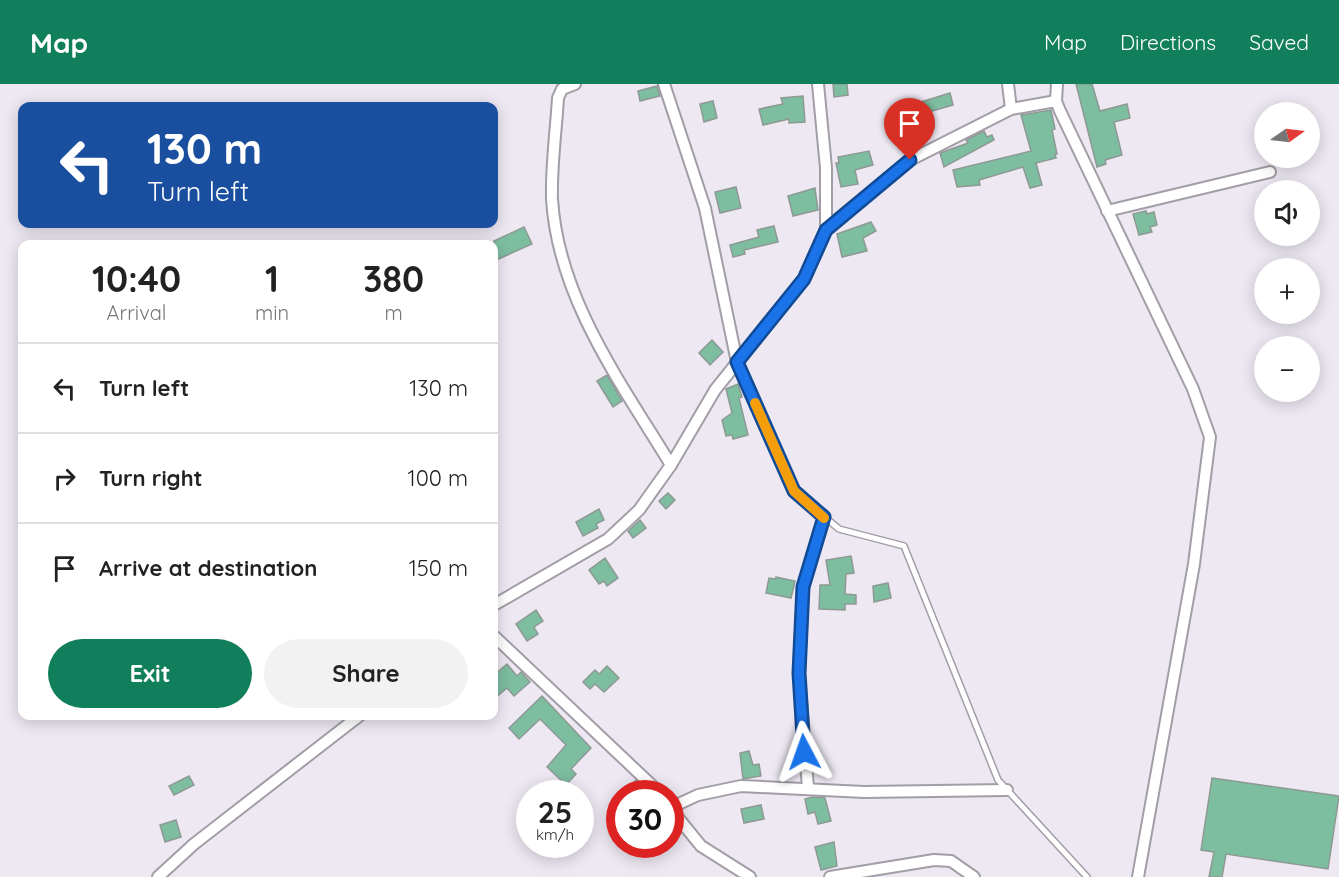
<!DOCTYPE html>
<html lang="en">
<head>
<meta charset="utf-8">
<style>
	:root { --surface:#fff; --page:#f2f2f2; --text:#222; --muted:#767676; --line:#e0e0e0; --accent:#117f5b }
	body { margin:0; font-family:Quicksand,sans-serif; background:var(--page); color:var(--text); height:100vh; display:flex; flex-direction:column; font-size:22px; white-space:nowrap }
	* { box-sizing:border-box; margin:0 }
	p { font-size:20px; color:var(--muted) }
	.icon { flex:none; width:33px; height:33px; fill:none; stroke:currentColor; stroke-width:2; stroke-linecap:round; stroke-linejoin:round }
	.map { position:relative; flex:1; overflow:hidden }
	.panel { position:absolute; left:18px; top:156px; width:480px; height:480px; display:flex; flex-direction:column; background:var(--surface); border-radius:12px; box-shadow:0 3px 15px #0003 }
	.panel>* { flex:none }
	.banner { position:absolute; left:18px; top:18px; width:480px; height:126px; border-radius:12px; box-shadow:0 3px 15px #0003; background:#1a4fa0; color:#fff; overflow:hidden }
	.needle { width:39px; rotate:76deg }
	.buttons { position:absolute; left:1254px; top:18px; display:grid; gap:12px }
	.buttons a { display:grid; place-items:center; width:66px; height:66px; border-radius:50%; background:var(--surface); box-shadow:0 3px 15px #0003; font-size:30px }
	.speed { position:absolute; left:516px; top:696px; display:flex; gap:12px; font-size:30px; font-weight:700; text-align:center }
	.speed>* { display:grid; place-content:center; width:78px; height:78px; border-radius:50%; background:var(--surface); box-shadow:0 3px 15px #0003; line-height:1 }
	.speed small { font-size:15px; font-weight:400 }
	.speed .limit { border:9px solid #d22; background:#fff; color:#111 }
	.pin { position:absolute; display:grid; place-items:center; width:51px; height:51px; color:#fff; margin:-62px -26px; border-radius:50% 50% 50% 0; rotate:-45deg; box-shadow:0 0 6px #0007 }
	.pin .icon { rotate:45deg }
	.me { position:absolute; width:66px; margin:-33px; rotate:356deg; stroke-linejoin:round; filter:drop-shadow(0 0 4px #0008) }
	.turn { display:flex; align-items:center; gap:21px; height:126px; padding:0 30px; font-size:27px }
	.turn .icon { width:78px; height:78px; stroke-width:2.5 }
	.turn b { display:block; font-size:42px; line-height:51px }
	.eta { display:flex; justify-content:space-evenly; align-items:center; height:102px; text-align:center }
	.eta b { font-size:36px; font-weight:700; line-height:42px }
	.button { display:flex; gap:12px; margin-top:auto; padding:12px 30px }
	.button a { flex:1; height:69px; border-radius:36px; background:var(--accent); color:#fff; font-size:24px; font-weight:700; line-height:69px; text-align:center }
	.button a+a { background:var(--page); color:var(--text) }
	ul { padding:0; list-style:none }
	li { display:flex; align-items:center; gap:18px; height:90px; padding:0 30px; border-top:2px solid var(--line) }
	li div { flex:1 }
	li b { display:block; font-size:22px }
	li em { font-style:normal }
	header { display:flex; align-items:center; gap:36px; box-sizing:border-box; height:84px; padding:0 30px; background:var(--accent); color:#fff }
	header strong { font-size:28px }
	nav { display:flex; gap:33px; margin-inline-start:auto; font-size:21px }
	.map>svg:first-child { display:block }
</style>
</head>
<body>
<header>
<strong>Map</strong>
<nav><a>Map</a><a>Directions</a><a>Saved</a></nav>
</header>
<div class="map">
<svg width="1339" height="793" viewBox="0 0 1339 793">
	<rect width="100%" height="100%" fill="#ede8f2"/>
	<g fill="#7dbda0" stroke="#8e9994" stroke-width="1.5">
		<polygon points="833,0 847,0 848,11 834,13"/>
		<polygon points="1076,0 1092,0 1100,27 1127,20 1130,34 1114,38 1122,71 1105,76 1106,80 1097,83"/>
		<polygon points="657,2 660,12 640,17 638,7"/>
		<polygon points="950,9 953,21 929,28 934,44 908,55 906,51 902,52 899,40 912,36 908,22"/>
		<polygon points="803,12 805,38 789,39 789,35 763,41 759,25 783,20 781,14"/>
		<polygon points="713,17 717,34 704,38 700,20"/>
		<polygon points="1051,26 1055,45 1052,46 1057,70 1055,70 1056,74 1036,79 1042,101 1030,104 1023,83 979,96 980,101 957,103 953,86 1031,67 1021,31"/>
		<polygon points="984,47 987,53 992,51 994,56 944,83 940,69 968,59 966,56"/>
		<polygon points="869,67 873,81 855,86 858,100 841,103 836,79 839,79 838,73"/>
		<polygon points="736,103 741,124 720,129 715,108"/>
		<polygon points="815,104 818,126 793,132 788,112"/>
		<polygon points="1146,127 1147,130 1154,128 1157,141 1150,143 1152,148 1139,151 1133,130"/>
		<polygon points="871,138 876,147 863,154 867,167 842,173 837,150"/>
		<polygon points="774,142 778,158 744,166 745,170 733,173 730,161 759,153 757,146"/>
		<polygon points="524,143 532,160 494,177 494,157"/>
		<polygon points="712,256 723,268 710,281 699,269"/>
		<polygon points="607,291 622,317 613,323 597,297"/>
		<polygon points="738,300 742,313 739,314 748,351 733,355 732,351 726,352 722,336 732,329 726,305"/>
		<polygon points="668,409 675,416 666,425 659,417"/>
		<polygon points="599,425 604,436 596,440 598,444 583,452 576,438"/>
		<polygon points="640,436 646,444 633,454 628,447"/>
		<polygon points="851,472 854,489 846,490 845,510 856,511 856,520 845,520 845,526 819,525 820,501 830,501 826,476"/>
		<polygon points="605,474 618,494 607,502 604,497 599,500 589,486"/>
		<polygon points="776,493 795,497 791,514 766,509 769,494 776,495"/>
		<polygon points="888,499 891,514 874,518 873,502"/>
		<polygon points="536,526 543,537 534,543 538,550 527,557 516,540"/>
		<polygon points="507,580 517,592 521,588 530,598 514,612 507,604 494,615 494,591"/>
		<polygon points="607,582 619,594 604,608 595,600 590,605 583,598 595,586 599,590"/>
		<polygon points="542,612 591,664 571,685 576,690 566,701 547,683 566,661 540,635 519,655 509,644"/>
		<polygon points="749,667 753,681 759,680 761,692 743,695 740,669"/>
		<polygon points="189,692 194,701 174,711 169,702"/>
		<polygon points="1212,694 1339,712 1328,785 1226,770 1222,793 1209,793 1214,768 1201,766"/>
		<polygon points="636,696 650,710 635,710 629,702"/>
		<polygon points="813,713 825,714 831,737 818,740 815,728 808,730 805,715"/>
		<polygon points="761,721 764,735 744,739 741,725"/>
		<polygon points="176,736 181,753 165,758 160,741"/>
		<polygon points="834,758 837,782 821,786 815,763"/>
	</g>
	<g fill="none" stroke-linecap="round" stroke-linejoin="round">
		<g stroke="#a29da6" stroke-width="8">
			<polyline id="lane" points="738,280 794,407 839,445 904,462 998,696 1087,793"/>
		</g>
		<g stroke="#a29da6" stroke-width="14">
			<g id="street">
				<path d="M575,0L562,5L558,14C556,48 551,82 552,115C558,214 621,299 671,381"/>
				<polyline points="664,0 705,124 737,278"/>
				<polyline points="1008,0 1011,25"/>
				<polyline points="1057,0 1056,17 1060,27 1193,305 1210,353 1194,480 1138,793"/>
				<polyline points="1107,127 1270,88"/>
				<polyline points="826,145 910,76 1011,25 1056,17"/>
				<polyline points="494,521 608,455 639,426 671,381 715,306 804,195 826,145 826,84 818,0"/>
				<polyline points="494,552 661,710"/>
				<polyline points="808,704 799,589 803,503 824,433"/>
				<polyline points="670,724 698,711 741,702 864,708 1007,706"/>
				<polyline points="670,724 701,762 750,793"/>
				<polyline points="158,793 194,760 359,632"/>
				<polyline points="830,793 934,776 951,777 974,793"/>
			</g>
		</g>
		<use href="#lane" stroke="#fff" stroke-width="5"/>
		<use href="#street" stroke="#fff" stroke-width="10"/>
	</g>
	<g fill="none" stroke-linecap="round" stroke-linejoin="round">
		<g stroke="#114b97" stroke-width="15">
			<polyline id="route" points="804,668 799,589 803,503 824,433 794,407 737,278 804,195 826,146 910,76"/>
		</g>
		<use href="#route" stroke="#1a73e8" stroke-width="10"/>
		<polyline stroke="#f59e0b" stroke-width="10" points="755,319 794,407 824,434"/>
	</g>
</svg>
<div class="buttons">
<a><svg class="needle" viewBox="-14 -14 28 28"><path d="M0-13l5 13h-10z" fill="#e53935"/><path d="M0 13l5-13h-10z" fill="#767676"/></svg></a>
<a><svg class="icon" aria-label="sound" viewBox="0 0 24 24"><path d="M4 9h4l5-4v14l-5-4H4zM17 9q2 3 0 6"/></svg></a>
<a>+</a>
<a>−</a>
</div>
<div class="speed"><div>25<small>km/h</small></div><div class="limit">30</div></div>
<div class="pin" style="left:910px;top:76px;background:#d93025"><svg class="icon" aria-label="arrive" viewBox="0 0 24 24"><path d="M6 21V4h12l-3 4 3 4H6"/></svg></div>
<svg class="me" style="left:804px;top:668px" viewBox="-20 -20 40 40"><path d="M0-17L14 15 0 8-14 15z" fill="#1a73e8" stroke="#fff" stroke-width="4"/></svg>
<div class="banner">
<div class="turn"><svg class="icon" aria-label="left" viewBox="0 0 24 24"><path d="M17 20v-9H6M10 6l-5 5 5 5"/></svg><div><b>130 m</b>Turn left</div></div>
</div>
<section class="panel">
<div class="eta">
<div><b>10:40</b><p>Arrival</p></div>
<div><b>1</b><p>min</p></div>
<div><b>380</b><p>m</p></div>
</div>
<ul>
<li><svg class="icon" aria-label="left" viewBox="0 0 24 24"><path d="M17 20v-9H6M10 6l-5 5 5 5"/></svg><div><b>Turn left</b></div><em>130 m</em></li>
<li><svg class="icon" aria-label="right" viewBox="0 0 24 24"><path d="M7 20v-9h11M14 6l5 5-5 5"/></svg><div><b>Turn right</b></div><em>100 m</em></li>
<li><svg class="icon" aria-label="arrive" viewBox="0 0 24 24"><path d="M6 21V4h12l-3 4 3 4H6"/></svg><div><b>Arrive at destination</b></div><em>150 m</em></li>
</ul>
<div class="button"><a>Exit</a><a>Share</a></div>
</section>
</div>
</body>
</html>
